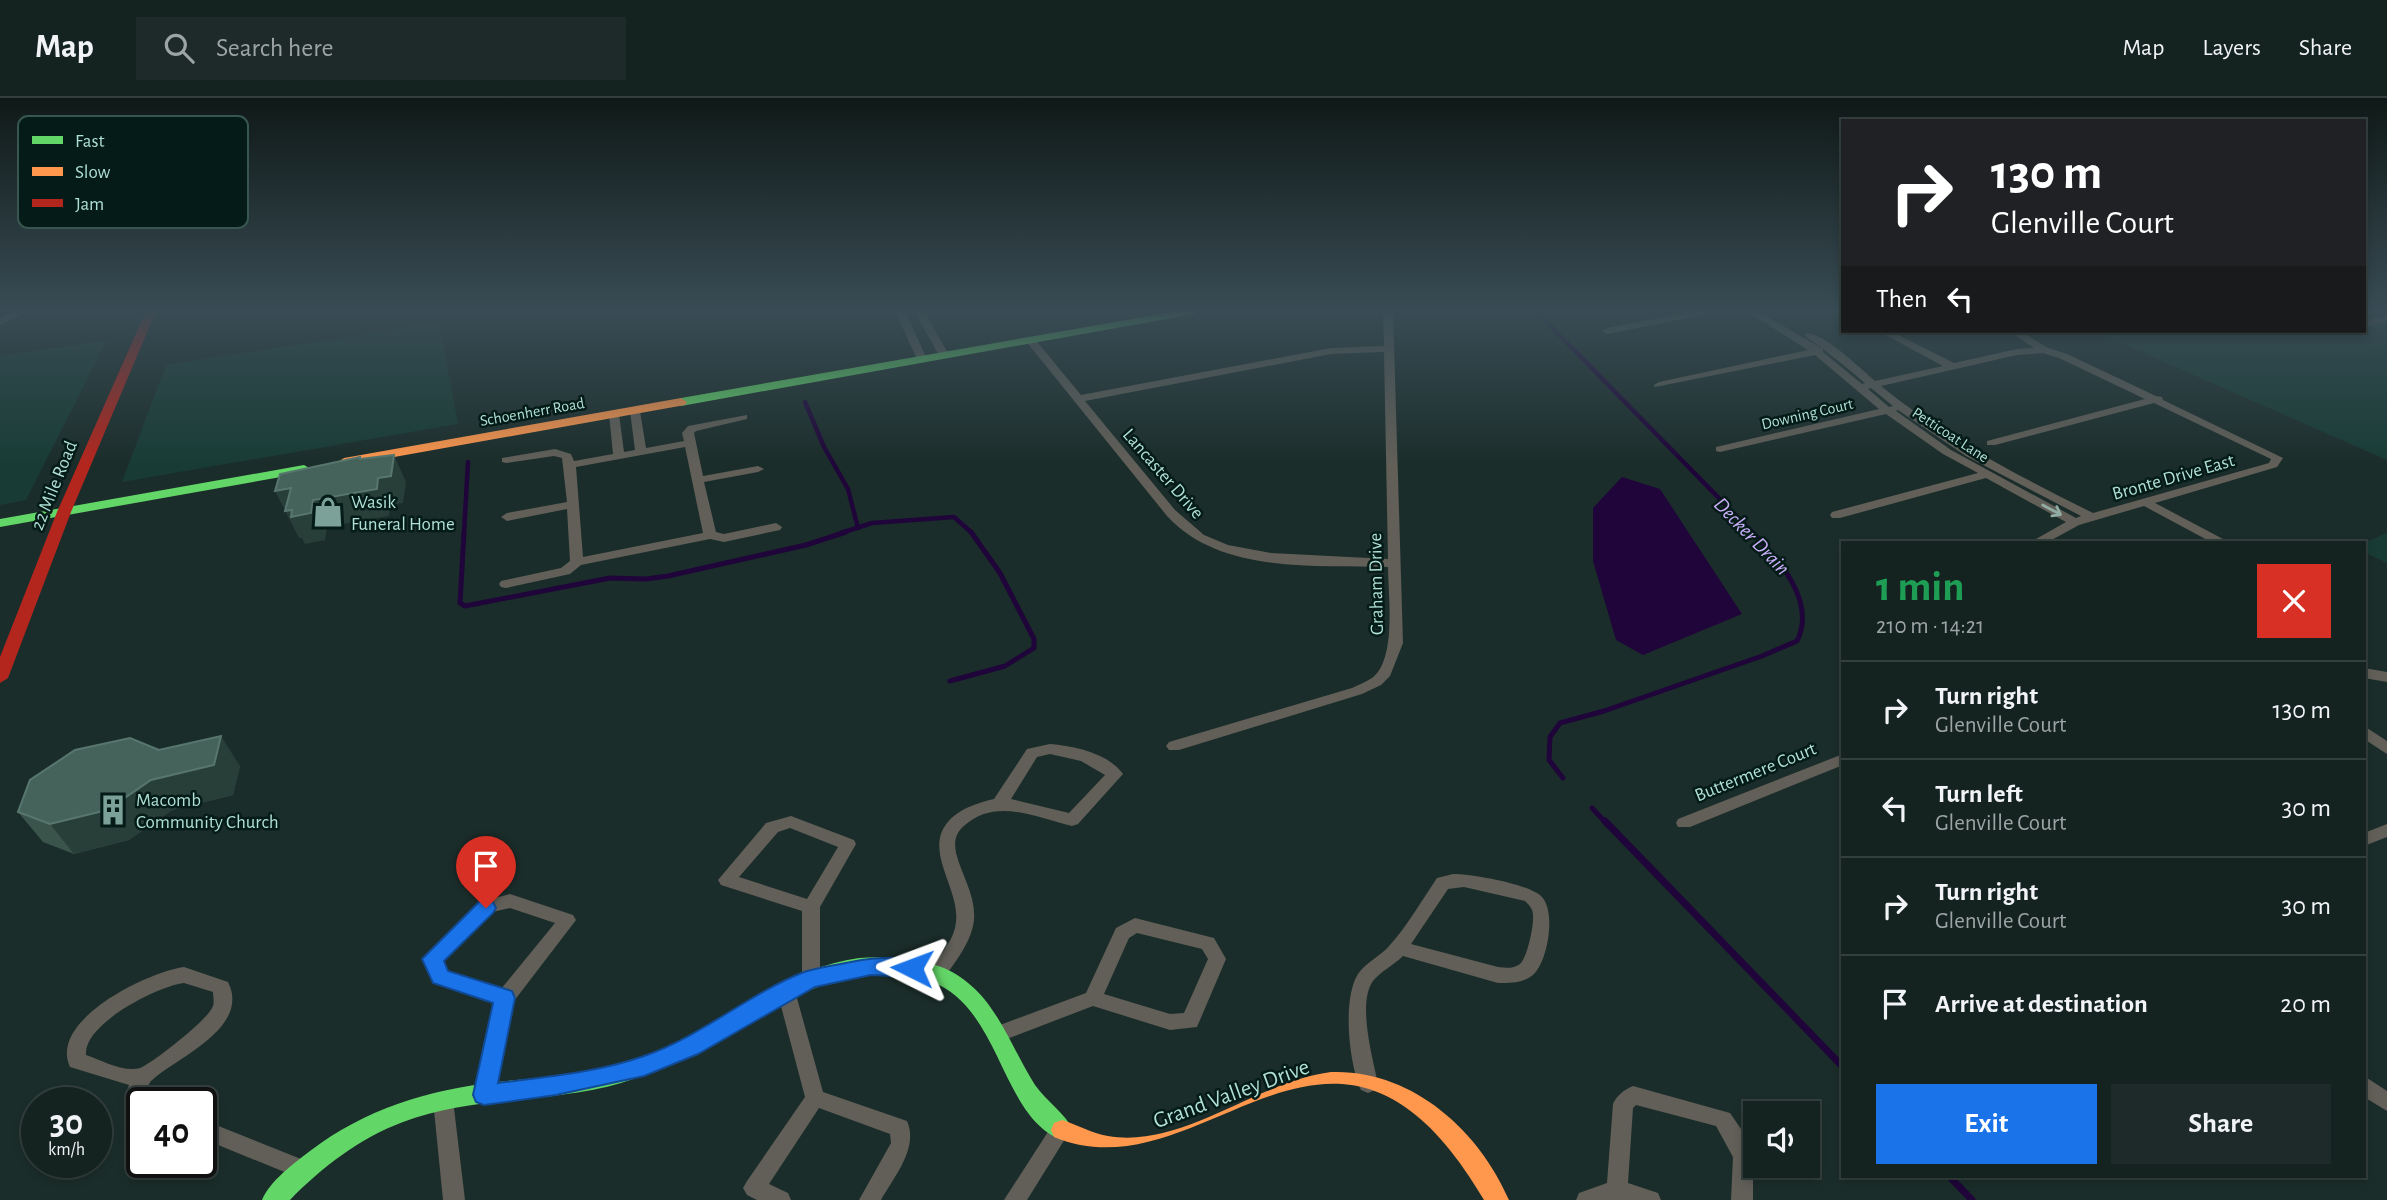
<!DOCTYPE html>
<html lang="en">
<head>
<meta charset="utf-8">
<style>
	:root { --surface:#142220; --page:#1d2a29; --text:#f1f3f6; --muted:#9da4a5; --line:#333f3e; --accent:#1a73e8 }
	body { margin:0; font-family:"Alegreya Sans",sans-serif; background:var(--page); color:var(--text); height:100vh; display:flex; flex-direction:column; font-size:26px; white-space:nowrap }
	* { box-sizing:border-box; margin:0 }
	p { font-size:23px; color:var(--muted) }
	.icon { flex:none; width:38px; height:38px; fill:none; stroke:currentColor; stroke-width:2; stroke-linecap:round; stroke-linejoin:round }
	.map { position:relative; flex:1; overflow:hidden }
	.sheet { position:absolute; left:1841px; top:443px; width:525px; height:637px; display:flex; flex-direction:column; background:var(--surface); border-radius:0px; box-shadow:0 4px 10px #0003,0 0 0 2px var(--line) }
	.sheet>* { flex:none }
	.top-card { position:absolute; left:1841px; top:21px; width:525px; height:214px; border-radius:0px; box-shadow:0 4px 10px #0003,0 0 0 2px var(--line); background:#202124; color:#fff; overflow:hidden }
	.buttons { position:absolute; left:1743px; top:1003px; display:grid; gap:14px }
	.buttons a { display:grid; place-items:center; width:77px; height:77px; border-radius:0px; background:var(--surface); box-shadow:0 4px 10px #0003,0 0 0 2px var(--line); font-size:35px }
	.speed { position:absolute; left:21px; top:989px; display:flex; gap:14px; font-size:35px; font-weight:700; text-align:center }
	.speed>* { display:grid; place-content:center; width:91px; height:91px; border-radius:50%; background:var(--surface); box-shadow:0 4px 10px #0003,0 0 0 2px var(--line); line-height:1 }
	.speed small { font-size:18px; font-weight:400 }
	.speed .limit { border:4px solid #111; border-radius:10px; background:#fff; color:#111 }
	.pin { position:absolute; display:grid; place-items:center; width:60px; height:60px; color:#fff; margin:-72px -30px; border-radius:50% 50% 50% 0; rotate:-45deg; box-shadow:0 0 7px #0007 }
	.pin .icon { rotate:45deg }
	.me { position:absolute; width:77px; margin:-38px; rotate:273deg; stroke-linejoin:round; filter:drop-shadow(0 0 5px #0008) }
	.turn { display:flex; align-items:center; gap:24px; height:147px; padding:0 35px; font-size:32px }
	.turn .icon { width:91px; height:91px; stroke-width:2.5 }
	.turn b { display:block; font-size:49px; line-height:60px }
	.then { display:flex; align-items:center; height:66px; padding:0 35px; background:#0003; gap:14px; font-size:26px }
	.round { display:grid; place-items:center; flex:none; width:74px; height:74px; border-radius:0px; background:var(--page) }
	.head { display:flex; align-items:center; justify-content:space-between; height:119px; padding:0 35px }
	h1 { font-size:42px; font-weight:700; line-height:52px; color:#1e9e55 }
	.action { display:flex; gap:14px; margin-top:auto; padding:14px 35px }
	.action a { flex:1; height:80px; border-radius:0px; background:var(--accent); color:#fff; font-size:28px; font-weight:700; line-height:80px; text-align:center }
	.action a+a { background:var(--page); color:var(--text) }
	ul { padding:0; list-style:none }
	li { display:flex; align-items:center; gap:21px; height:98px; padding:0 35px; border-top:2px solid var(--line) }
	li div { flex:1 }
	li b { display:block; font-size:26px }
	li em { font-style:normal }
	header { display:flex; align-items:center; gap:42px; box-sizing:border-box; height:98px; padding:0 35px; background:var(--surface); border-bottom:2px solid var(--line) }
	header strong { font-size:33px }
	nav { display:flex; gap:38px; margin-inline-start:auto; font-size:24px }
	.search { width:490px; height:63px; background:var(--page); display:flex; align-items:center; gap:18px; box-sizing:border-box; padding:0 24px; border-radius:0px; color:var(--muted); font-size:26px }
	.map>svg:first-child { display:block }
</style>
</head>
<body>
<header>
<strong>Map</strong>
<div class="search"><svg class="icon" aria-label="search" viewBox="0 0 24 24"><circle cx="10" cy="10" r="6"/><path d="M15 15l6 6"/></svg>Search here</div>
<nav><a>Map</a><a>Layers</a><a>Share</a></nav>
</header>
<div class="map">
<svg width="2387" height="1102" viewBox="0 0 2387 1102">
	<rect width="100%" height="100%" fill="#1b2d2a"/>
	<g fill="#183c35">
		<polygon points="2364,213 2387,213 2387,362 2094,233 2364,233"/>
		<polygon points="439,225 458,326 122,384 166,267"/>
		<polygon points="107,242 26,402 0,407 0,258"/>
		<polygon points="2387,435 2387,465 2364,454 2364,445"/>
	</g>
	<polygon fill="#1f053a" points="1622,379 1660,391 1742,516 1643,557 1616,542 1593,463 1593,410"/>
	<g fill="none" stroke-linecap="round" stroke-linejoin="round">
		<g stroke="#1f053a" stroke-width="4.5">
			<polyline points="1536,213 1753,435"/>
			<polyline points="805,304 824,349 848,391 858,430"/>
			<polyline points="464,435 468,364"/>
			<polyline points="841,435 872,425 954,419 972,435"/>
		</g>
		<g stroke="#1f053a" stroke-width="5">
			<polyline points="464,434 460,505 465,508 610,480 646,481 668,478 806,447 846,434"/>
			<polyline points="950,583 1005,568 1034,550 1034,541 1000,475 971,434"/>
			<path d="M1563,680L1549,662L1550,639L1560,625L1604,613L1762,558L1797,543C1817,503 1778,461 1752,434"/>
			<polyline points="1592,710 1606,725"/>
		</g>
		<g stroke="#1f053a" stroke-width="7">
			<polyline points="1605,723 1843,969"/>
			<polyline points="1949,1078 1972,1102"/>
		</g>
		<g fill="#615f58" fill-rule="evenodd">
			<polygon points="17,213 29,213 0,227 0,220"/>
			<polygon points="895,213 905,213 927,261 926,263 917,261"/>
			<polygon points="914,213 924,213 949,257 948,259 940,259"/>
			<path d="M1383,213H1393L1403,545L1390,578L1381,587L1362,596L1179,652H1169L1166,648L1169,644L1352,590C1358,587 1366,584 1372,580C1397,561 1388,497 1388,469C1315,467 1220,476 1167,418L1025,242L1034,240L1081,297L1331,250L1384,248ZM1384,254L1388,461L1271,455L1228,447L1204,437L1175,412L1085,303L1331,256Z"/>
			<polygon points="1696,213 1714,213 1709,216 1607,236 1602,233 1607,230"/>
			<path d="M1746,213H1757L1823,251V254L1862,286L1865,285C1846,269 1827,253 1806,239V235C1823,234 1861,271 1875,283L1943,268L1878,233H1890L1954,265L2017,251L2034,250L2009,233H2020L2048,250L2067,256L2156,298L2162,299L2163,302L2283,360L2277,369L2155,405L2223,441L2225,444H2211L2144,408L2079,427L2048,444H2034L2036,441L2066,424L1986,380L1840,420H1832L1830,417L1832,414L1978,375L1943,356L1886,316L1720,354L1716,353V349L1879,311L1815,257L1655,289L1654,287L1659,284L1808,252ZM2043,255L2059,260L2145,301L1987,343V347H1995L2154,305L2271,361L2269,365L2093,415C2019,378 1946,341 1881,288L2017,257ZM1871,290L1893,308L1889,309L1868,291ZM1898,312L1966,358L2081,418L2076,420L1951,352L1896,313Z"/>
			<polygon points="2387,217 2387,223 2364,229 2364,223"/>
			<polygon points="2322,233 2338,233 2333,236"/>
			<path d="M635,310L640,313L646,350L684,343L682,335L688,328L747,317V321L696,333L694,335L703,378L758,368L764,371L758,374L704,384L716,434L724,436L776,425L782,429L780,432L724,444L710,441L581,467L570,476L506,490L501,489L499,486L501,483L561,470L570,463L567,411L507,423L501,419L507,415L567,404L562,360L554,358L506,365L502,364V360L555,351L571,356L574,363L613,356L609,316L614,313L619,316L624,354L635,352L630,313ZM685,349L703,435L583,459L576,369Z"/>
			<polygon points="2364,570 2387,574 2387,584 2364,580"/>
			<polygon points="2364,628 2387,643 2387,656 2364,641"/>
			<path d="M1050,646C1074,648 1108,655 1123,676L1078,726L1072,728C1036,720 997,699 965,727C955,735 954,744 956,755C962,778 976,798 974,822C972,840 961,856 951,870C945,879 942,885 931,881L928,876C937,858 954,845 956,824C960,791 924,754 947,725C958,711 977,705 994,701L1027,651ZM1050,656L1081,663L1105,677L1069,715L1011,701L1037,659Z"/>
			<polygon points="1843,656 1843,667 1690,729 1678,729 1676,725 1678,721"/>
			<path d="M791,718L854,742L856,746L820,809V881L817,886L811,889L805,886L802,881V813L721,787L718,782L766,725ZM790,730L838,749L807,801L739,779L778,734Z"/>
			<polygon points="2387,726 2387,739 2364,748 2364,735"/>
			<path d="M1453,776C1472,776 1530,786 1542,799C1556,814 1548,862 1534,876C1524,885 1511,885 1498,885L1403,858C1394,867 1381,873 1373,883C1357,905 1373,961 1378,986L1375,992L1368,995L1361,992C1349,966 1342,901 1358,876C1366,864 1381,858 1390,847C1408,827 1422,802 1437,780ZM1464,789L1525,803C1529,807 1533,811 1533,817C1534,828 1527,860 1520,866C1513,871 1506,870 1498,869L1411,846L1448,791Z"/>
			<path d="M510,796L573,817L576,822L514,903L494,997L491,1003L484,1006L477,1003L474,997L495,904L435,884L423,861L426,856L480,804ZM510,810L555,825L501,891L447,874L442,863L492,814Z"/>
			<path d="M1135,820L1214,840L1226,861L1197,929L1170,932L1093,908L999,944L992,942L989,936L992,930L1086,895L1116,830ZM1137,835L1202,851L1208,861L1184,915L1170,916L1104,896L1129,840Z"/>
			<path d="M184,869L228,884C251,930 177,959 151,983C148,986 147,993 145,998L149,1004H142V1019L135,1016L125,999L129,987L70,969C48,922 148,874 184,869ZM184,885L213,894C213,899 215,905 212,910C207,922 153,965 140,970C124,975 101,962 86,957C83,926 158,888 184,885Z"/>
			<path d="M786,885L793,888L795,893L823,994L907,1023C919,1050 894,1079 881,1102H859L891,1045L890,1036L819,1010L769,1086L788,1095L791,1102H757L747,1097L743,1090L747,1083L805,999L777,893L779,888Z"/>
			<polygon points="2364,978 2387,993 2387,1013 2364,999"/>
			<path d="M1633,988L1730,1015L1741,1031L1753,1059V1102H1731L1733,1059L1716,1028L1636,1007L1633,1010L1628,1085L1658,1095L1661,1102H1576L1579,1095L1607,1085L1613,1006C1617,997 1624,992 1633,988Z"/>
			<polygon points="443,993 450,996 453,1002 465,1102 443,1102 433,1002 436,996"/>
			<polygon points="201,1021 311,1065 314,1072 311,1079 304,1082 201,1040"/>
			<polygon points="1060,1024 1067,1026 1070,1033 1027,1102 1004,1102 1053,1026"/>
		</g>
		<g fill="#63d668" fill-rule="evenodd">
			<polygon points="1178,213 1199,213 1194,216 681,308 675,304 681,300"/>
			<polygon points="304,367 311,371 309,374 0,429 0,421"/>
			<path d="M896,859C912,862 929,864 944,870C995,893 1007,943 1035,987C1046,1003 1066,1016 1073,1032L1070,1039L1062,1042C1000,1019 1002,909 930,883C841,851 760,923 686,960C665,970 643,978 621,985C550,1006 472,997 403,1024C360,1040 322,1069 290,1102H262C270,1083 293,1066 310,1053C365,1011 428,992 497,984C544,979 593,976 638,961C714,934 778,871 859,860C871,859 884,859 896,859Z"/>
		</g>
		<g fill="#ff974d" fill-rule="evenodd">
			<polygon points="681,300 687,304 685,307 344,368 338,364 344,360"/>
			<path d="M1331,974C1411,971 1479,1032 1509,1102H1484C1334,846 1205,1102 1054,1039L1051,1032L1054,1025L1062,1022C1078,1027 1091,1035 1108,1038C1183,1051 1257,983 1331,974Z"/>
		</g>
		<polygon fill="#b3261e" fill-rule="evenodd" points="146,213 156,213 71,414 8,580 0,585 0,559 57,414"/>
	</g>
	<polygon fill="#3a544c" points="159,652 240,668 233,697 172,712 129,742 74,756 43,744 18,714"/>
	<g fill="#283e38">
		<polygon points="394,357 406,384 403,405 391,407 389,418 327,429 325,442 305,446 302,440 299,440 275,393 291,390 313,402 378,380"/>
		<polygon points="221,638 240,668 233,697 172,712 129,742 74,756 50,726 151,682"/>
	</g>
	<g fill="#46635b" stroke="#57776e" stroke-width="2">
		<polygon points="394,357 391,378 378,380 377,391 313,402 311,415 291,419 292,412 285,413 291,390 275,393 280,376 360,359 360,361"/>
		<polygon points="221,638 214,667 151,682 107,712 50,726 18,714 30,682 75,652 130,640 159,652"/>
	</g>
	<defs><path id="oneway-shaft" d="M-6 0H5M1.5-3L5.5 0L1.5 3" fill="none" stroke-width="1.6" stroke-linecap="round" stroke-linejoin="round" transform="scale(1.75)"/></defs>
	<use stroke="#90aca3" href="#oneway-shaft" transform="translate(2052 412) rotate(28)"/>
	<linearGradient id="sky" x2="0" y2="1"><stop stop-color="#0f1917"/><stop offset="0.58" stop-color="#394c55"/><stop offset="1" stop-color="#394c55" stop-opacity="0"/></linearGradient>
	<rect width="2387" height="367" fill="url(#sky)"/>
	<path fill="#1a73e8" stroke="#114b97" stroke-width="2" d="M486,802L493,804L496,810L493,815L444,863L448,873L512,893L515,900L498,985C545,979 600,974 644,958C702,938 748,896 804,874C819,869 836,867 851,864C872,860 899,857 920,864L923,870L920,876L912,879L871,877L815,889L698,956L644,978L556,997L484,1007L476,1004L473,997L493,905L433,885L422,861L479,804Z"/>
	<defs>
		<g id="shop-bare" transform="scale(2.415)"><path d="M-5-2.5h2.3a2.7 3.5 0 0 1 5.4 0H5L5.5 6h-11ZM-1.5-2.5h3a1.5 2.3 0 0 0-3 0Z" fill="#7ba199" stroke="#041b17" stroke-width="2.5" paint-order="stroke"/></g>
		<g id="building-bare" transform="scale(2.415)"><path d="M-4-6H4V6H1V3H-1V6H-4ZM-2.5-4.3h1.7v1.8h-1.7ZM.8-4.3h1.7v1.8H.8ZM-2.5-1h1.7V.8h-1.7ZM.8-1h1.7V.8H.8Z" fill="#7ba199" stroke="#041b17" stroke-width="2.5" paint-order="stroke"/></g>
	</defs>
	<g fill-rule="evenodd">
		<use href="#shop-bare" x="328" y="414"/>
		<use href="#building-bare" x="113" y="712"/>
	</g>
	<g text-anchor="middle" stroke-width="5" stroke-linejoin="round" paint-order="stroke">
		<g font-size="16" fill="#afdfd5" stroke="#041b17">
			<text transform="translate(532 313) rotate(-10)" y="6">Schoenherr Road</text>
			<text transform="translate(1807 315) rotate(-13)" y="6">Downing Court</text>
			<text transform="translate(1951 336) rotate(33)" y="6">Petticoat Lane</text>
		</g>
		<g font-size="19" fill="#afdfd5" stroke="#041b17">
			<text transform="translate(1164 375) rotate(49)" y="7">Lancaster Drive</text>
			<text transform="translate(2173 378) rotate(-16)" y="7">Bronte Drive East</text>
			<text transform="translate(53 387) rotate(-68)" y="7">22 Mile Road</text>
			<text transform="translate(1375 486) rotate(-91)" y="7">Graham Drive</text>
			<text transform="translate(1755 673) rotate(-22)" y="7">Buttermere Court</text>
		</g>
		<g font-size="19" fill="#afdfd5" stroke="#041b17" text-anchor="start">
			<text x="351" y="410">Wasik<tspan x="351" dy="22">Funeral Home</tspan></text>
			<text x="136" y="708">Macomb<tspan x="136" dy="22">Community Church</tspan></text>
		</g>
		<g font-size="21" font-style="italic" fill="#caaff9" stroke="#041b17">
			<text transform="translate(1752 438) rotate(46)" y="7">Decker Drain</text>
		</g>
		<g font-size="23" fill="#afdfd5" stroke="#041b17">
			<text transform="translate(1231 995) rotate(-20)" y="8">Grand Valley Drive</text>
		</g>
	</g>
	<rect x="18" y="18" width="230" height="112" rx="10" fill="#041b17" stroke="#375650" stroke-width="2"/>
	<rect x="32" y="38" width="31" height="8" fill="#63d668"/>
	<rect x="32" y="69" width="31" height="9" fill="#ff974d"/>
	<rect x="32" y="101" width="31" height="8" fill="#b3261e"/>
	<g font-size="19" fill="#afdfd5">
		<text x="75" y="49">Fast</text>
		<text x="75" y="80">Slow</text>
		<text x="75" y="112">Jam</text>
	</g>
</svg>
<div class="buttons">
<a><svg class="icon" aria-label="sound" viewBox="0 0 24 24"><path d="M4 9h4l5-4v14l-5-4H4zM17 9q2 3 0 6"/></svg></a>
</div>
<div class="speed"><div>30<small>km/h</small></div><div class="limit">40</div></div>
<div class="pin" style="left:486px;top:810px;background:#d93025"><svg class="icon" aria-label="arrive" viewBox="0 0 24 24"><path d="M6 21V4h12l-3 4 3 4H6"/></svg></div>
<svg class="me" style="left:912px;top:870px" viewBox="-20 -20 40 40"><path d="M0-17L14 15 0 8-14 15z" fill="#1a73e8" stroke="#fff" stroke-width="4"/></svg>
<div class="top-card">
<div class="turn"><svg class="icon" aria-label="right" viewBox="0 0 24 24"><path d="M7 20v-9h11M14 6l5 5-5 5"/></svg><div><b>130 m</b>Glenville Court</div></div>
<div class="then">Then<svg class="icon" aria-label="left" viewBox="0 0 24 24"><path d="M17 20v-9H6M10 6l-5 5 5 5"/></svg></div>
</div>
<section class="sheet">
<div class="head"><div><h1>1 min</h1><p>210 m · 14:21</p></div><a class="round" style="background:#d93025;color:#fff"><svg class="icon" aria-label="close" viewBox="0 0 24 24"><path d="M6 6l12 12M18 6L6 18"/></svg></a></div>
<ul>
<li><svg class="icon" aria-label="right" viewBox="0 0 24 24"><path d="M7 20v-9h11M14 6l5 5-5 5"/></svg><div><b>Turn right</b><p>Glenville Court</p></div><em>130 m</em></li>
<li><svg class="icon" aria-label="left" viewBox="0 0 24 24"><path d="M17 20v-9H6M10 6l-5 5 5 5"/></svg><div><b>Turn left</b><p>Glenville Court</p></div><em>30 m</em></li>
<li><svg class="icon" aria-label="right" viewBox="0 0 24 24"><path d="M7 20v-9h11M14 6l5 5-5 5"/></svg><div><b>Turn right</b><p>Glenville Court</p></div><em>30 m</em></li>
<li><svg class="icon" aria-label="arrive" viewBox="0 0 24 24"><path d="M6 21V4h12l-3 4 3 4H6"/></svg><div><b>Arrive at destination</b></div><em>20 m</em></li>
</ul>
<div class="action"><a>Exit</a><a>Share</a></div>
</section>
</div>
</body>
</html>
